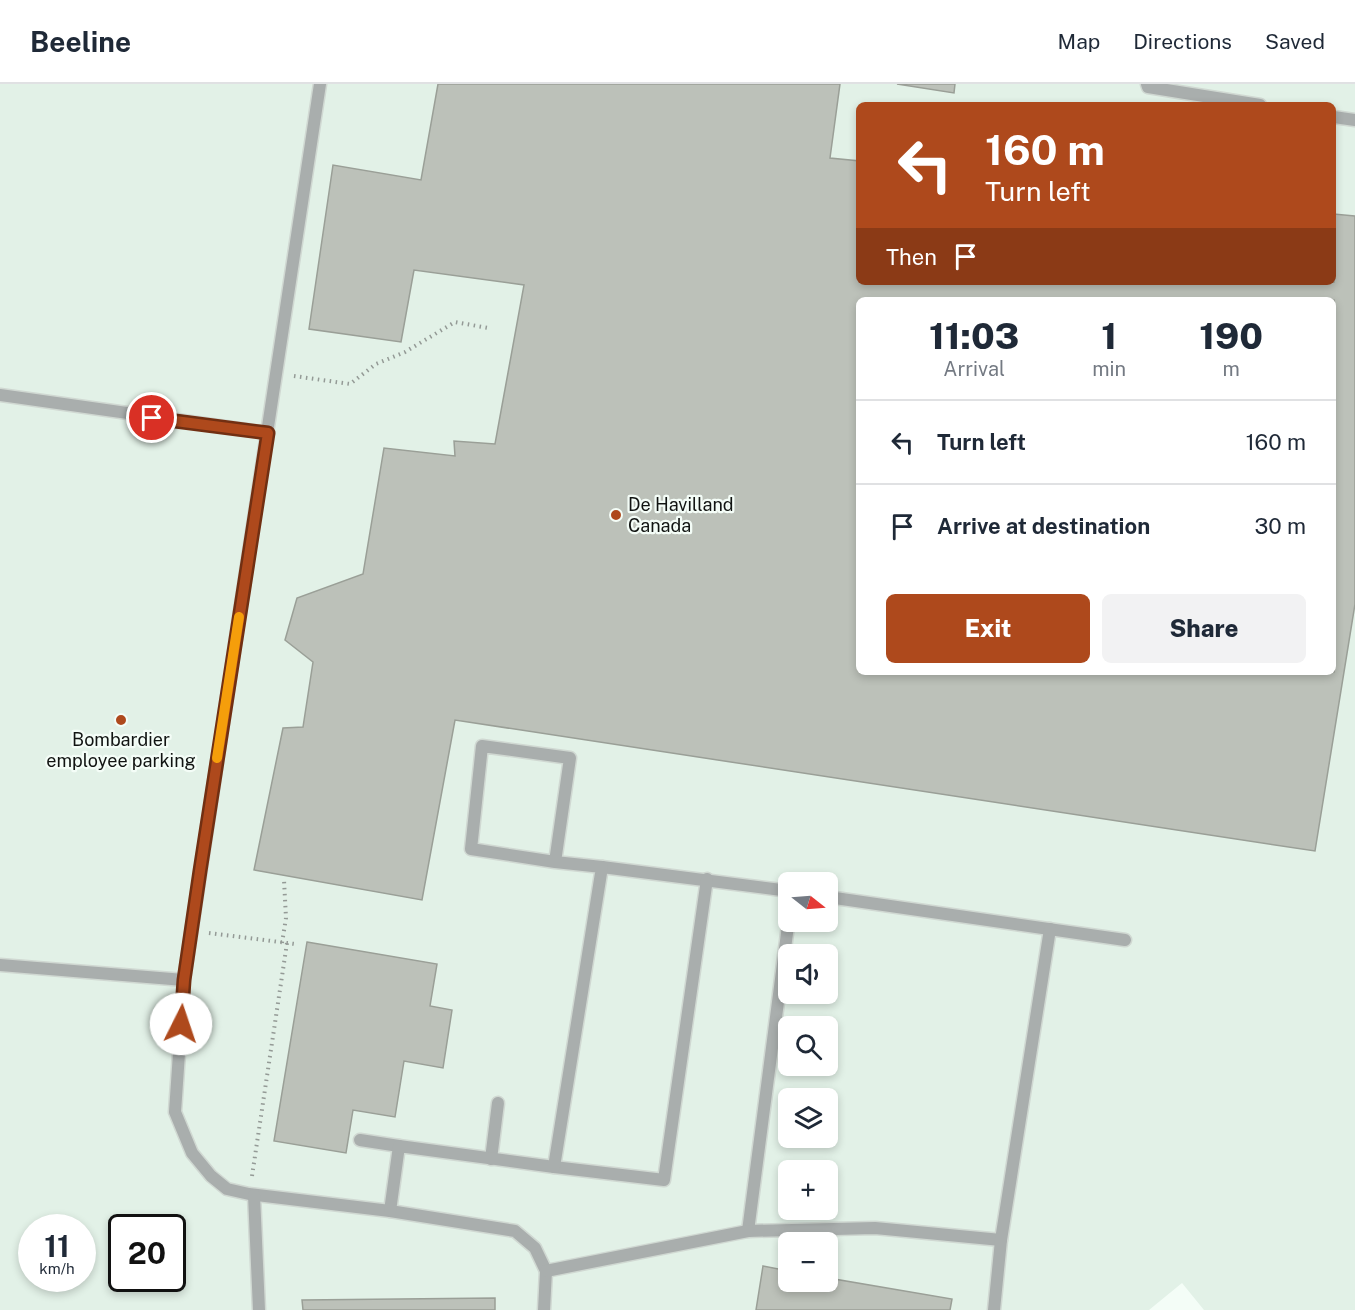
<!DOCTYPE html>
<html lang="en">
<head>
<meta charset="utf-8">
<style>
	:root { --surface:#fff; --page:#f2f2f3; --text:#1f2937; --muted:#747a83; --line:#e0e1e3; --accent:#ae491c }
	body { margin:0; font-family:"Public Sans",sans-serif; background:var(--page); color:var(--text); height:100vh; display:flex; flex-direction:column; font-size:22px; white-space:nowrap }
	* { box-sizing:border-box; margin:0 }
	p { font-size:20px; color:var(--muted) }
	.icon { flex:none; width:33px; height:33px; fill:none; stroke:currentColor; stroke-width:2; stroke-linecap:round; stroke-linejoin:round }
	.map { position:relative; flex:1; overflow:hidden }
	.side { position:absolute; left:856px; top:213px; width:480px; height:378px; display:flex; flex-direction:column; background:var(--surface); border-radius:9px; box-shadow:0 3px 9px #0003 }
	.side>* { flex:none }
	.banner { position:absolute; left:856px; top:18px; width:480px; height:183px; border-radius:9px; box-shadow:0 3px 9px #0003; background:#ae491c; color:#fff; overflow:hidden }
	.needle { width:39px; rotate:107deg }
	.tools { position:absolute; left:778px; top:788px; display:grid; gap:12px }
	.tools a { display:grid; place-items:center; width:60px; height:60px; border-radius:9px; background:var(--surface); box-shadow:0 3px 9px #0003; font-size:30px }
	.speed { position:absolute; left:18px; top:1130px; display:flex; gap:12px; font-size:30px; font-weight:700; text-align:center }
	.speed>* { display:grid; place-content:center; width:78px; height:78px; border-radius:50%; background:var(--surface); box-shadow:0 3px 9px #0003; line-height:1 }
	.speed small { font-size:15px; font-weight:400 }
	.speed .limit { border:3px solid #111; border-radius:9px; background:#fff; color:#111 }
	.pin { position:absolute; display:grid; place-items:center; width:51px; height:51px; color:#fff; margin:-26px; border:3px solid #fff; border-radius:50%; box-shadow:0 2px 6px #0007 }
	.me { position:absolute; width:66px; margin:-33px; rotate:4deg; stroke-linejoin:round; filter:drop-shadow(0 0 4px #0008) }
	.turn { display:flex; align-items:center; gap:21px; height:126px; padding:0 30px; font-size:27px }
	.turn .icon { width:78px; height:78px; stroke-width:2.5 }
	.turn b { display:block; font-size:42px; line-height:51px }
	.then { display:flex; align-items:center; height:57px; padding:0 30px; background:#0003; gap:12px; font-size:22px }
	.eta { display:flex; justify-content:space-evenly; align-items:center; height:102px; text-align:center }
	.eta b { font-size:36px; font-weight:800; line-height:42px }
	.primary-button { display:flex; gap:12px; margin-top:auto; padding:12px 30px }
	.primary-button a { flex:1; height:69px; border-radius:9px; background:var(--accent); color:#fff; font-size:24px; font-weight:800; line-height:69px; text-align:center }
	.primary-button a+a { background:var(--page); color:var(--text) }
	ul { padding:0; list-style:none }
	li { display:flex; align-items:center; gap:18px; height:84px; padding:0 30px; border-top:2px solid var(--line) }
	li div { flex:1 }
	li b { display:block; font-size:22px }
	li em { font-style:normal }
	header { display:flex; align-items:center; gap:36px; box-sizing:border-box; height:84px; padding:0 30px; background:var(--surface); border-bottom:2px solid var(--line) }
	header strong { font-size:28px }
	nav { display:flex; gap:33px; margin-inline-start:auto; font-size:21px }
	.map>svg:first-child { display:block }
</style>
</head>
<body>
<header>
<strong>Beeline</strong>
<nav><a>Map</a><a>Directions</a><a>Saved</a></nav>
</header>
<div class="map">
<svg width="1355" height="1226" viewBox="0 0 1355 1226">
	<rect width="100%" height="100%" fill="#f4fdf7"/>
	<path fill="#e2f1e7" fill-rule="evenodd" d="M0,0H1355V1226H1204L1182,1199L1149,1226H0ZM860,21H1334V198H860ZM860,216H1334V588H860ZM789,798H828V837H789ZM789,870H828V909H789ZM789,942H828V981H789ZM789,1014H828V1053H789ZM789,1086H828V1125H789ZM32,1143H82V1194H32ZM122,1143H172V1194H122ZM789,1158H828V1197H789Z"/>
	<g fill="#bcc1b9" stroke="#9a9f97" stroke-width="1.5" fill-rule="evenodd">
		<path d="M438,0H840L830,74L860,77V198H1334V130L1355,132V520L1315,767L455,636L422,816L254,786L283,644L303,643L313,578L285,556L297,514L363,490L384,364L455,372L454,357L495,360L524,201L414,186L401,258L309,245L333,81L421,96ZM860,216H1334V588H860Z"/>
		<polygon points="897,0 955,0 954,9"/>
		<polygon points="307,858 437,880 430,922 452,926 443,984 404,977 395,1033 353,1026 346,1069 274,1057"/>
		<polygon points="763,1182 789,1187 789,1197 828,1197 828,1194 952,1215 950,1226 756,1226"/>
		<polygon points="495,1214 495,1226 303,1226 302,1216"/>
	</g>
	<g fill="none" stroke-linecap="round" stroke-linejoin="round">
		<g stroke="#d0d8d2" stroke-width="15">
			<g id="lane">
				<polyline points="320,0 184,896 175,1028 192,1069 211,1092 227,1105 249,1110 390,1127 515,1147 535,1164 546,1187 544,1226"/>
				<polyline points="1147,0 1148,3 1260,21"/>
				<polyline points="1334,33 1355,36"/>
				<polyline points="0,311 268,349"/>
				<polyline points="602,783 789,807"/>
				<polyline points="828,813 1125,856"/>
				<polyline points="789,834 748,1147 875,1144 1001,1156"/>
				<polyline points="0,881 184,896"/>
				<polyline points="360,1056 399,1062"/>
				<polyline points="491,1075 498,1019"/>
				<polyline points="554,1083 664,1096 707,795"/>
				<polyline points="254,1111 259,1226"/>
				<polyline points="390,1127 399,1062 554,1083 602,783 555,778 570,674 482,662 471,765 555,778"/>
				<polyline points="546,1187 748,1147"/>
				<polyline points="994,1226 1001,1156 1050,845"/>
			</g>
		</g>
		<g stroke="#949a96" stroke-width="4" stroke-dasharray="1.5 4.5" stroke-linecap="butt">
			<polyline points="294,292 350,300 376,280 405,268 455,238 488,244"/>
			<polyline points="209,849 295,860"/>
			<polyline points="282,859 286,834 284,796"/>
			<polyline points="252,1092 287,859"/>
		</g>
		<use href="#lane" stroke="#a9aead" stroke-width="12"/>
	</g>
	<g fill="none" stroke-linecap="round" stroke-linejoin="round">
		<g stroke="#712f12" stroke-width="15">
			<polyline id="route" points="152,334 268,349 200,787 184,896 181,940"/>
		</g>
		<use href="#route" stroke="#ae491c" stroke-width="10"/>
		<polyline stroke="#f59e0b" stroke-width="10" points="217,674 239,533"/>
	</g>
	<g fill="#ae491c" stroke="#f4fdf7" stroke-width="2">
		<circle cx="616" cy="431" r="6"/>
		<circle cx="121" cy="636" r="6"/>
	</g>
	<g text-anchor="middle" stroke-width="4.5" stroke-linejoin="round" paint-order="stroke">
		<g font-size="18" fill="#111412" stroke="#f4fdf7" text-anchor="start">
			<text x="628" y="427">De Havilland<tspan x="628" dy="21">Canada</tspan></text>
			<text x="121" y="662" text-anchor="middle">Bombardier<tspan x="121" dy="21">employee parking</tspan></text>
		</g>
	</g>
</svg>
<div class="tools">
<a><svg class="needle" viewBox="-14 -14 28 28"><path d="M0-13l5 13h-10z" fill="#e53935"/><path d="M0 13l5-13h-10z" fill="#747a83"/></svg></a>
<a><svg class="icon" aria-label="sound" viewBox="0 0 24 24"><path d="M4 9h4l5-4v14l-5-4H4zM17 9q2 3 0 6"/></svg></a>
<a><svg class="icon" aria-label="search" viewBox="0 0 24 24"><circle cx="10" cy="10" r="6"/><path d="M15 15l6 6"/></svg></a>
<a><svg class="icon" aria-label="layers" viewBox="0 0 24 24"><path d="M12 4l9 5-9 5-9-5zM3 14l9 5 9-5"/></svg></a>
<a>+</a>
<a>−</a>
</div>
<div class="speed"><div>11<small>km/h</small></div><div class="limit">20</div></div>
<div class="pin" style="left:152px;top:334px;background:#d93025"><svg class="icon" aria-label="arrive" viewBox="0 0 24 24"><path d="M6 21V4h12l-3 4 3 4H6"/></svg></div>
<svg class="me" style="left:181px;top:940px" viewBox="-20 -20 40 40"><circle r="19" fill="#fff"/><path d="M0-13L10 11 0 6-10 11z" fill="#ae491c"/></svg>
<div class="banner">
<div class="turn"><svg class="icon" aria-label="left" viewBox="0 0 24 24"><path d="M17 20v-9H6M10 6l-5 5 5 5"/></svg><div><b>160 m</b>Turn left</div></div>
<div class="then">Then<svg class="icon" aria-label="arrive" viewBox="0 0 24 24"><path d="M6 21V4h12l-3 4 3 4H6"/></svg></div>
</div>
<section class="side">
<div class="eta">
<div><b>11:03</b><p>Arrival</p></div>
<div><b>1</b><p>min</p></div>
<div><b>190</b><p>m</p></div>
</div>
<ul>
<li><svg class="icon" aria-label="left" viewBox="0 0 24 24"><path d="M17 20v-9H6M10 6l-5 5 5 5"/></svg><div><b>Turn left</b></div><em>160 m</em></li>
<li><svg class="icon" aria-label="arrive" viewBox="0 0 24 24"><path d="M6 21V4h12l-3 4 3 4H6"/></svg><div><b>Arrive at destination</b></div><em>30 m</em></li>
</ul>
<div class="primary-button"><a>Exit</a><a>Share</a></div>
</section>
</div>
</body>
</html>
